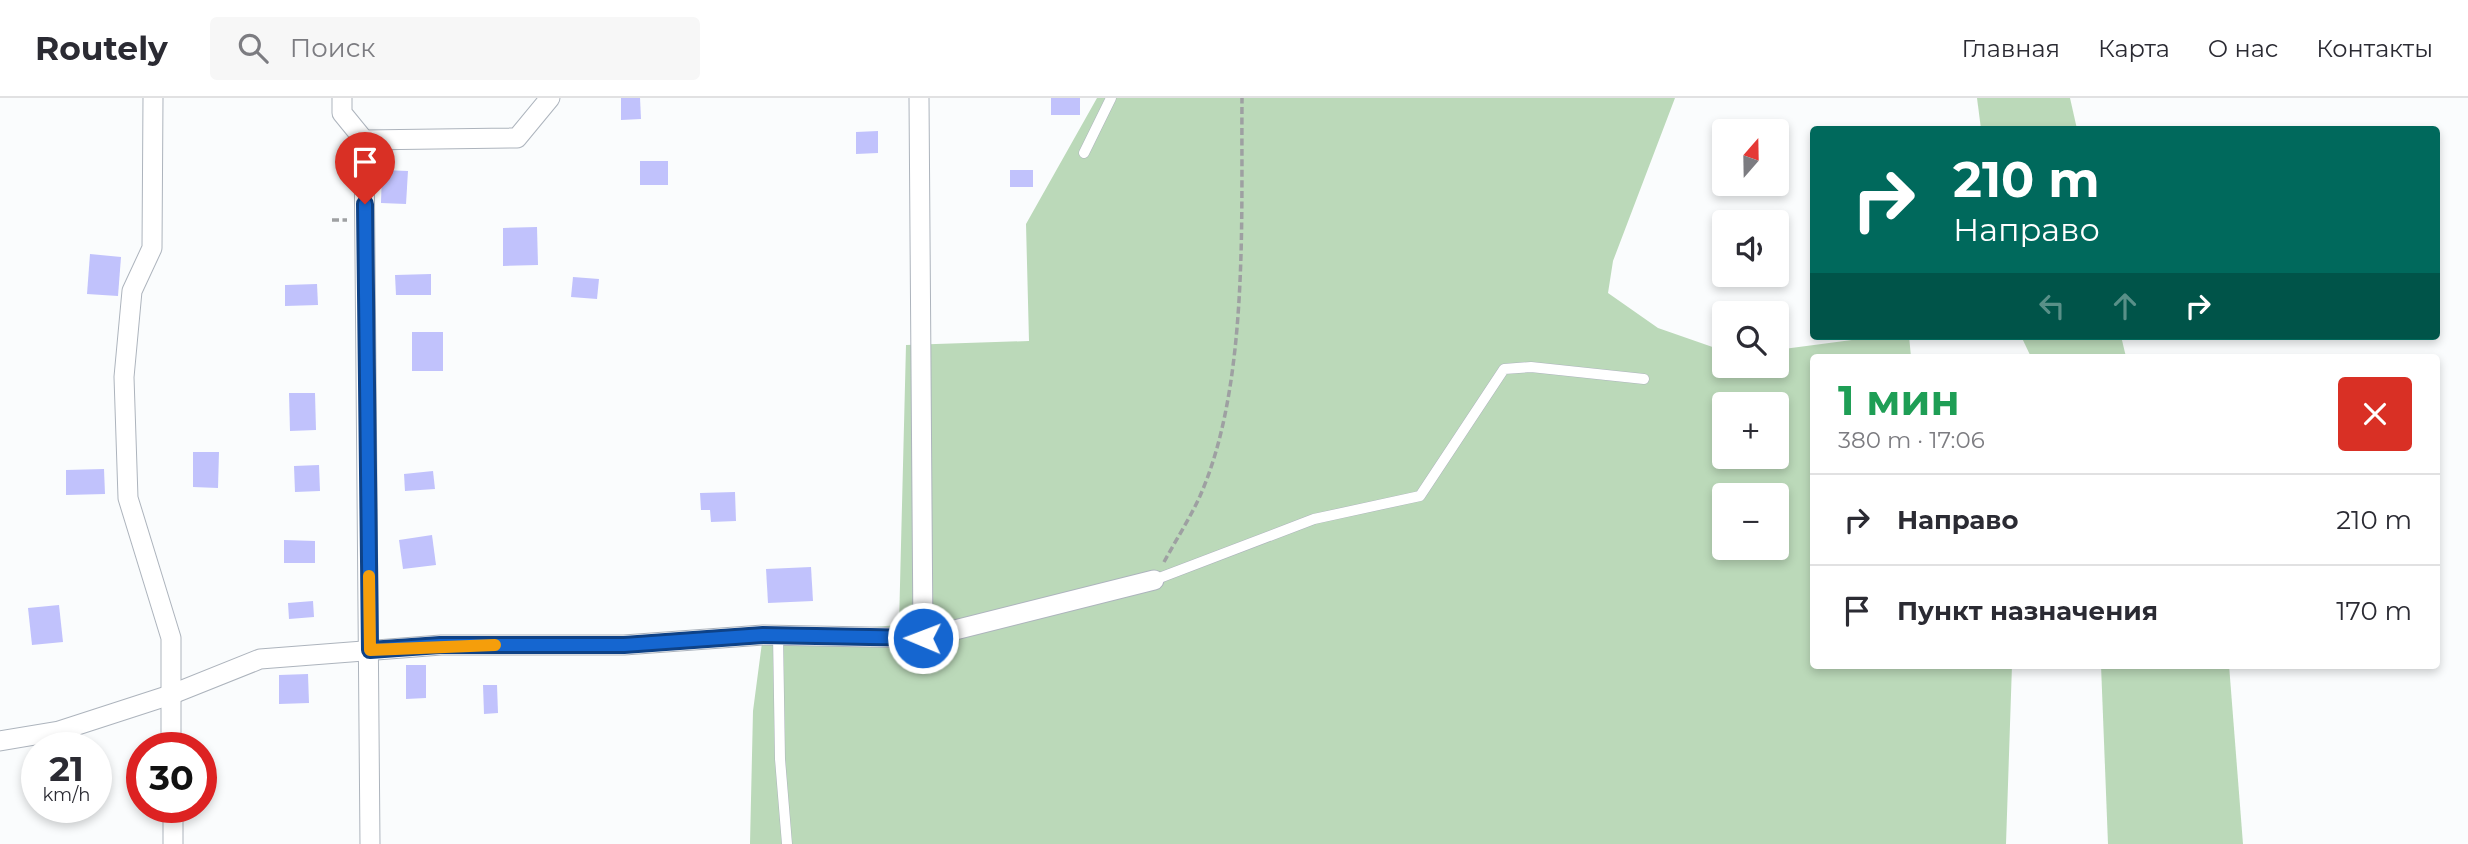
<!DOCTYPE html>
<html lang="ru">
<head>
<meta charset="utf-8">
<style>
	:root { --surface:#fff; --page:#f7f7f7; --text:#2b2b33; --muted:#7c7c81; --line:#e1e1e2 }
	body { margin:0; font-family:Montserrat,sans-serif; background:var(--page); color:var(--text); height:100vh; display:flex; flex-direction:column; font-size:26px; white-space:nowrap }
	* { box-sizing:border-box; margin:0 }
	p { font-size:23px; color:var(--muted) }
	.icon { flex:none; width:38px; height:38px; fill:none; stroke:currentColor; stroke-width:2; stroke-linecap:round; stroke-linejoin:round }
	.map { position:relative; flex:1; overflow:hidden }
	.panel { position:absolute; left:1810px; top:256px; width:630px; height:315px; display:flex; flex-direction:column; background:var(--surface); border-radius:7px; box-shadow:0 4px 10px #0003 }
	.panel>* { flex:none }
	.top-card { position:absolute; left:1810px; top:28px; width:630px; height:214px; border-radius:7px; box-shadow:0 4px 10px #0003; background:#00695c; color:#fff; overflow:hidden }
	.needle { width:46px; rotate:20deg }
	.fabs { position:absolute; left:1712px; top:21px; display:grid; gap:14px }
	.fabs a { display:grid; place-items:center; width:77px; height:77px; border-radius:7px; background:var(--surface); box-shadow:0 4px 10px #0003; font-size:35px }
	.speed { position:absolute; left:21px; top:634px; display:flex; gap:14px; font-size:35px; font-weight:700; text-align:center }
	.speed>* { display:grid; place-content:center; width:91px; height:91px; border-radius:50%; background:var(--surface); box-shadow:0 4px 10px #0003; line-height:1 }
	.speed small { font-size:18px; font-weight:400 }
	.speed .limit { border:10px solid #d22; background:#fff; color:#111 }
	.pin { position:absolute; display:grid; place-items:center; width:60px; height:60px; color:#fff; margin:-72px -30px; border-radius:50% 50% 50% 0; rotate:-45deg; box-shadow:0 0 7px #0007 }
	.pin .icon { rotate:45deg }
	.me { position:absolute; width:77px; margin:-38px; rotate:271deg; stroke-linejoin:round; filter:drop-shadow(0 0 5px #0008) }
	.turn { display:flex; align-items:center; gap:24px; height:147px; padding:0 28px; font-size:32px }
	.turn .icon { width:91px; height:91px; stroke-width:2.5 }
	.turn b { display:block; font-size:49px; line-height:60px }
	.lanes { display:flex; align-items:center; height:66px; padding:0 28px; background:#0003; justify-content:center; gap:35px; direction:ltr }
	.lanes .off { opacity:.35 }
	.round { display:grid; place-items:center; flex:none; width:74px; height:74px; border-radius:7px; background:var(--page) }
	.headline { display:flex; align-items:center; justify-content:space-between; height:119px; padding:0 28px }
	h1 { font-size:42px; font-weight:700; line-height:52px; color:#1e9e55 }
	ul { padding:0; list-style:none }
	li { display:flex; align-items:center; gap:21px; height:91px; padding:0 28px; border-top:2px solid var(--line) }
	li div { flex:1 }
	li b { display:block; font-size:26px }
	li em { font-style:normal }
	header { display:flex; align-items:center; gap:42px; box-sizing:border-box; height:98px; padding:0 35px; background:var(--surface); border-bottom:2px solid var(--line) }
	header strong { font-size:33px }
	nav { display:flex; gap:38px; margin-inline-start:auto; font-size:24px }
	.search { width:490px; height:63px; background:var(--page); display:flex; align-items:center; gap:18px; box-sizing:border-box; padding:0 24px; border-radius:7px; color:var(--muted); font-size:26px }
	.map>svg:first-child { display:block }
</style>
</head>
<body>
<header>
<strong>Routely</strong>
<div class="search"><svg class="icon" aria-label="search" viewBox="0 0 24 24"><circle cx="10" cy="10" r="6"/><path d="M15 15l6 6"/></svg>Поиск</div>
<nav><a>Главная</a><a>Карта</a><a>О нас</a><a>Контакты</a></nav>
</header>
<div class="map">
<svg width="2468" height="746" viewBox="0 0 2468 746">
	<rect width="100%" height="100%" fill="#fafcfd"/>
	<g fill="#bbd9b9" fill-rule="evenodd">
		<path d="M1097,0H1675L1613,163L1608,195L1658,230L1724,253V268H1776V252L1882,238H1909L1911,259H1813V567H2012L2006,746H750L753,613L763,537L899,527L906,247L1029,243L1026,126ZM1724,306H1776V359H1724ZM1724,397H1776V450H1724Z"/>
		<polygon points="1977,0 2070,0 2077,31 1981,31"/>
		<polygon points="2021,238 2121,238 2126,259 2031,259"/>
		<polygon points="2101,567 2229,567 2243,746 2108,746"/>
	</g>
	<g fill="#c1c2fc">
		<polygon points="621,0 640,0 641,21 621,22"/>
		<rect x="1051" y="0" width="29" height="17"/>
		<polygon points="878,33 878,55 856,56 856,34"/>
		<rect x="640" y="63" width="28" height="24"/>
		<polygon points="382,72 408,73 406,106 381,105"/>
		<rect x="1010" y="72" width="23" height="17"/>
		<polygon points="537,129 538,167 503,168 503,130"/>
		<polygon points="90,156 121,159 118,198 87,196"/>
		<polygon points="431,176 431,197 396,197 395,177"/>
		<polygon points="573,179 599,181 597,201 571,199"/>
		<polygon points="317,186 318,207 285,208 285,187"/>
		<rect x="412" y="234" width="31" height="39"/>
		<polygon points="289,295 315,295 316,332 290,333"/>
		<polygon points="193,354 219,354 218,390 193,389"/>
		<polygon points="319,367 320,393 295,394 294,368"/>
		<polygon points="104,371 105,396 66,397 66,372"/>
		<polygon points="433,373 435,391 405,393 404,376"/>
		<polygon points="735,394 736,423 711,424 710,412 701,412 700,395"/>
		<polygon points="432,437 436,467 403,471 399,442"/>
		<polygon points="284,442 315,443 315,465 284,465"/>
		<polygon points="811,469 813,503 768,505 766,471"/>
		<polygon points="313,503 314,519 289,521 288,505"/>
		<polygon points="59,507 63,544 32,547 28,510"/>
		<polygon points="406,567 426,567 426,600 406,601"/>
		<polygon points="308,576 309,605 279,606 279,577"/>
		<polygon points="483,587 497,587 498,615 484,616"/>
	</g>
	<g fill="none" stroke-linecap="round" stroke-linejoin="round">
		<g stroke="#adb4bd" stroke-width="11">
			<g id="lane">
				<polyline points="1084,55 1111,0"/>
				<polyline points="1154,482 1314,421 1420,398 1504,271 1531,269 1644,281"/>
				<polyline points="778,537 780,661 787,746"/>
			</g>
		</g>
		<g stroke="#adb4bd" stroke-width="21">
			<g id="street">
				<polyline points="153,0 152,150 132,193 124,279 128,400 171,540 171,649"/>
				<polyline points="342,0 342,15 364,42 370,746"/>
				<polyline points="919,0 923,540"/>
				<polyline points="364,42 517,40 550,0"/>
				<polyline points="0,643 59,633 170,597 260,561 441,547 624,547 763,537 923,540 1154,482"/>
				<polyline points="173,709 173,746"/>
			</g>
		</g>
		<g stroke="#9ea0a2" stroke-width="3.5" stroke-dasharray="7 3.5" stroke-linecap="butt">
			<polyline points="332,122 347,122"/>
			<path d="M1164,464C1176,442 1190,420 1200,398C1249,287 1241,120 1242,0"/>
		</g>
		<use href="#lane" stroke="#fff" stroke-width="10"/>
		<use href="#street" stroke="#fff" stroke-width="19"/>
	</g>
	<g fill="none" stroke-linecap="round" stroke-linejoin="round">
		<g stroke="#0e4287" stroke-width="18">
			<polyline id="route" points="365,106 370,552 440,547 624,547 763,537 923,540"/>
		</g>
		<use href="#route" stroke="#1566d0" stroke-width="12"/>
		<polyline stroke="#f59e0b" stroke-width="12" points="369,478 370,552 495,547"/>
	</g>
</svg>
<div class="fabs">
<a><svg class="needle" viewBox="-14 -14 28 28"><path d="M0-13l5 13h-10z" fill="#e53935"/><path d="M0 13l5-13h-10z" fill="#7c7c81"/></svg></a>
<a><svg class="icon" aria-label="sound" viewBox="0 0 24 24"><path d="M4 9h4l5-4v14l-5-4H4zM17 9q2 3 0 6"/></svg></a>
<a><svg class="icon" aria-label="search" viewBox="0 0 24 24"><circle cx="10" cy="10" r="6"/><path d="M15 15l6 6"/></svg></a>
<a>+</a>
<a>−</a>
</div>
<div class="speed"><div>21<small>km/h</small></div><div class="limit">30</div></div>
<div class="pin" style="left:365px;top:106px;background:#d93025"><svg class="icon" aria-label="arrive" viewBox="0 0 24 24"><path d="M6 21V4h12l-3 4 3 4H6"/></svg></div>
<svg class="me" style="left:923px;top:540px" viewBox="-20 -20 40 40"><circle r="17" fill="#1566d0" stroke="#fff" stroke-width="3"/><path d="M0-11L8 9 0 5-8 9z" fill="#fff"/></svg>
<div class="top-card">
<div class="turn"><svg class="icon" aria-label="right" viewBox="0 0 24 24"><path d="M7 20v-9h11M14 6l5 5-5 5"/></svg><div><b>210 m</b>Направо</div></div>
<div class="lanes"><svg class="icon off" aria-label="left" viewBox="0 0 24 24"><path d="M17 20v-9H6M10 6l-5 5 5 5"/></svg><svg class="icon off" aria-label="ahead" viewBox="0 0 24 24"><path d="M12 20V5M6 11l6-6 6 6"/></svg><svg class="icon" aria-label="right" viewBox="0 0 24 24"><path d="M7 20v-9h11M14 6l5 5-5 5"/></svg></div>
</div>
<section class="panel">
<div class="headline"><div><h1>1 мин</h1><p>380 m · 17:06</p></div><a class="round" style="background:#d93025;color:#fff"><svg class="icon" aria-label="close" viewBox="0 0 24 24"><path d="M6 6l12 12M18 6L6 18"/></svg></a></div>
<ul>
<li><svg class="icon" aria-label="right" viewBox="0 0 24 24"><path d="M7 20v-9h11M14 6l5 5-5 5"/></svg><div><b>Направо</b></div><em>210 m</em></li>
<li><svg class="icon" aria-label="arrive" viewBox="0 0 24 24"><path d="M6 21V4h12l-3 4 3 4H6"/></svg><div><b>Пункт назначения</b></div><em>170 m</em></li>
</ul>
</section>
</div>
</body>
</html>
